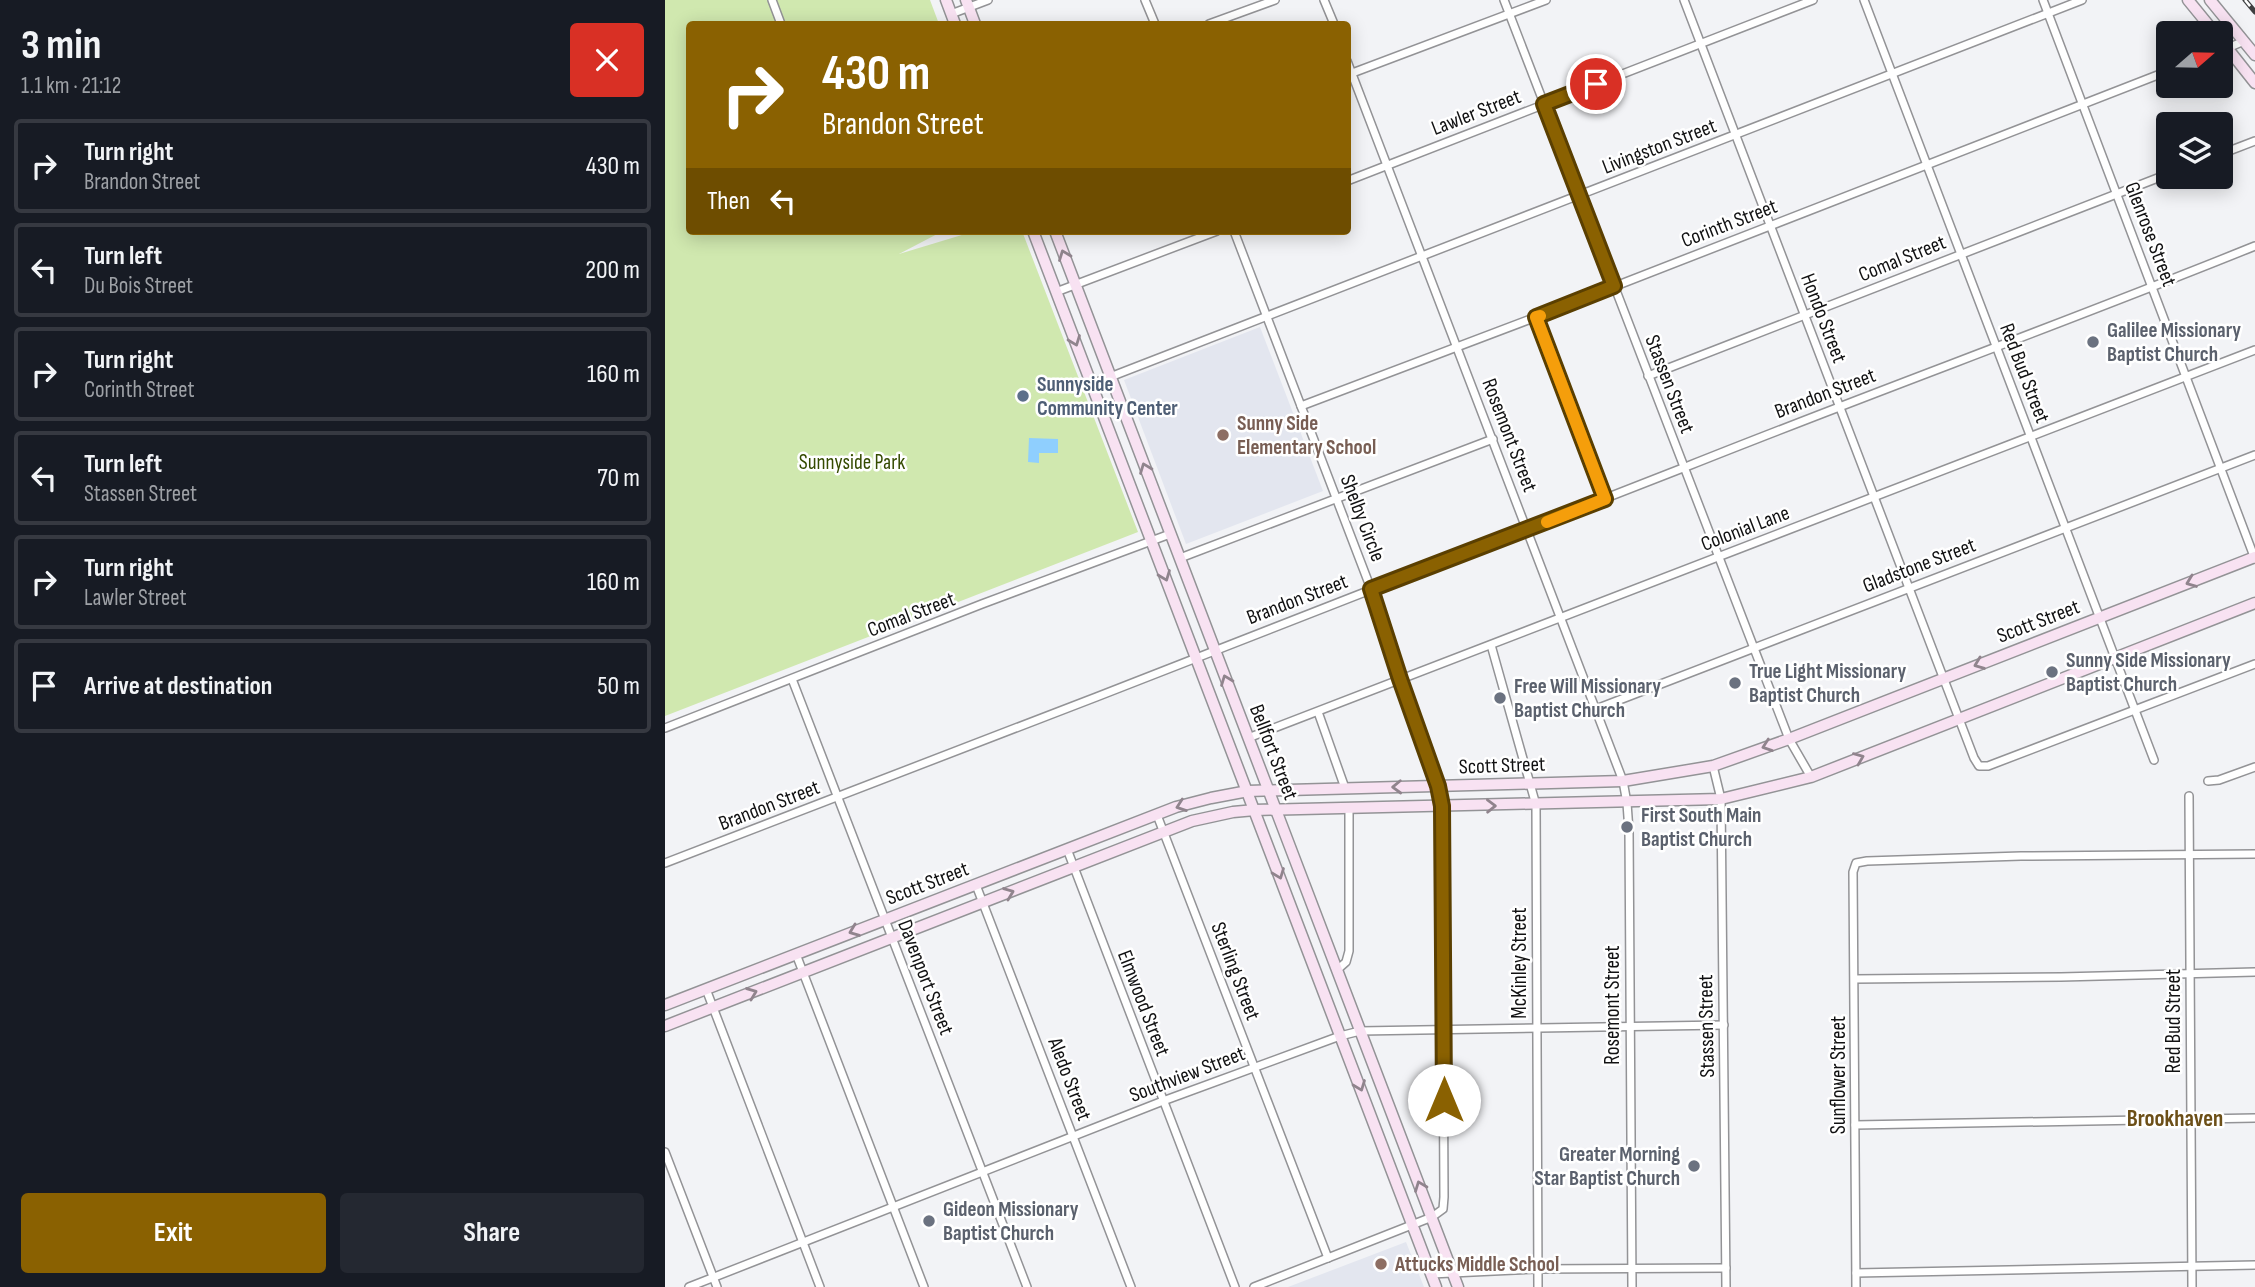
<!DOCTYPE html>
<html lang="en">
<head>
<meta charset="utf-8">
<style>
	:root { --surface:#171b24; --page:#242831; --text:#f1f3f6; --muted:#9ea1a6; --line:#363941; --accent:#8a6101 }
	body { margin:0; font-family:"Sofia Sans Condensed",sans-serif; background:var(--page); color:var(--text); height:100vh; display:flex; flex-direction:column; font-size:26px; white-space:nowrap }
	* { box-sizing:border-box; margin:0 }
	p { font-size:23px; color:var(--muted) }
	.icon { flex:none; width:38px; height:38px; fill:none; stroke:currentColor; stroke-width:2; stroke-linecap:round; stroke-linejoin:round }
	.map { position:relative; flex:1; overflow:hidden }
	.side { display:flex; flex-direction:column; background:var(--surface); width:665px }
	.side>* { flex:none }
	.top-card { position:absolute; left:21px; top:21px; width:665px; height:214px; border-radius:7px; box-shadow:0 4px 18px #0003; background:#8a6101; color:#fff; overflow:hidden }
	.needle { width:46px; rotate:70deg }
	.controls { position:absolute; left:1491px; top:21px; display:grid; gap:14px }
	.controls a { display:grid; place-items:center; width:77px; height:77px; border-radius:7px; background:var(--surface); box-shadow:0 4px 18px #0003; font-size:35px }
	.pin { position:absolute; display:grid; place-items:center; width:60px; height:60px; color:#fff; margin:-30px; border:4px solid #fff; border-radius:50%; box-shadow:0 2px 7px #0007 }
	.me { position:absolute; width:77px; margin:-38px; rotate:0deg; stroke-linejoin:round; filter:drop-shadow(0 0 5px #0008) }
	.turn { display:flex; align-items:center; gap:24px; height:147px; padding:0 21px; font-size:32px }
	.turn .icon { width:91px; height:91px; stroke-width:2.5 }
	.turn b { display:block; font-size:49px; line-height:60px }
	.then { display:flex; align-items:center; height:66px; padding:0 21px; background:#0003; gap:14px; font-size:26px }
	.round { display:grid; place-items:center; flex:none; width:74px; height:74px; border-radius:7px; background:var(--page) }
	.head { display:flex; align-items:center; justify-content:space-between; height:119px; padding:0 21px }
	h1 { font-size:42px; font-weight:700; line-height:52px }
	.action { display:flex; gap:14px; margin-top:auto; padding:14px 21px }
	.action a { flex:1; height:80px; border-radius:7px; background:var(--accent); color:#fff; font-size:28px; font-weight:700; line-height:80px; text-align:center }
	.action a+a { background:var(--page); color:var(--text) }
	ul { padding:0; list-style:none }
	li { display:flex; align-items:center; gap:21px; height:94px; margin:0 14px 10px; padding:0 7px; border:4px solid var(--line); border-radius:7px }
	li div { flex:1 }
	li b { display:block; font-size:26px }
	li em { font-style:normal }
	main { display:flex; flex:1; min-height:0 }
	.map>svg:first-child { display:block }
</style>
</head>
<body>
<main>
<section class="side">
<div class="head"><div><h1>3 min</h1><p>1.1 km · 21:12</p></div><a class="round" style="background:#d93025;color:#fff"><svg class="icon" aria-label="close" viewBox="0 0 24 24"><path d="M6 6l12 12M18 6L6 18"/></svg></a></div>
<ul>
<li><svg class="icon" aria-label="right" viewBox="0 0 24 24"><path d="M7 20v-9h11M14 6l5 5-5 5"/></svg><div><b>Turn right</b><p>Brandon Street</p></div><em>430 m</em></li>
<li><svg class="icon" aria-label="left" viewBox="0 0 24 24"><path d="M17 20v-9H6M10 6l-5 5 5 5"/></svg><div><b>Turn left</b><p>Du Bois Street</p></div><em>200 m</em></li>
<li><svg class="icon" aria-label="right" viewBox="0 0 24 24"><path d="M7 20v-9h11M14 6l5 5-5 5"/></svg><div><b>Turn right</b><p>Corinth Street</p></div><em>160 m</em></li>
<li><svg class="icon" aria-label="left" viewBox="0 0 24 24"><path d="M17 20v-9H6M10 6l-5 5 5 5"/></svg><div><b>Turn left</b><p>Stassen Street</p></div><em>70 m</em></li>
<li><svg class="icon" aria-label="right" viewBox="0 0 24 24"><path d="M7 20v-9h11M14 6l5 5-5 5"/></svg><div><b>Turn right</b><p>Lawler Street</p></div><em>160 m</em></li>
<li><svg class="icon" aria-label="arrive" viewBox="0 0 24 24"><path d="M6 21V4h12l-3 4 3 4H6"/></svg><div><b>Arrive at destination</b></div><em>50 m</em></li>
</ul>
<div class="action"><a>Exit</a><a>Share</a></div>
</section>
<div class="map">
<svg width="1590" height="1287" viewBox="0 0 1590 1287">
	<rect width="100%" height="100%" fill="#f2f3f6"/>
	<g fill="#e3e6ef">
		<polygon points="595,327 658,491 521,544 459,380"/>
		<polygon points="741,1242 759,1287 623,1287"/>
	</g>
	<polygon fill="#d0e8af" points="0,0 265,0 274,24 24,24 24,231 278,231 234,254 310,231 357,231 473,532 0,716"/>
	<polygon fill="#8fcffe" points="364,438 393,439 393,453 374,453 374,463 363,462"/>
	<g fill="none" stroke-linecap="round" stroke-linejoin="round">
		<g stroke="#939396" stroke-width="10">
			<g id="street">
				<polyline points="107,0 116,24"/>
				<polyline points="480,0 490,24"/>
				<polyline points="659,0 669,24"/>
				<polyline points="839,0 1124,739 1146,777"/>
				<polyline points="1019,0 1309,758 1314,766 1323,766 1590,664"/>
				<polyline points="1199,0 1489,760"/>
				<polyline points="1378,0 1590,559"/>
				<polyline points="286,14 323,0"/>
				<polyline points="544,24 610,0"/>
				<polyline points="1556,51 1579,41"/>
				<polyline points="682,61 958,781 962,803 964,831 967,1287"/>
				<polyline points="682,75 881,0"/>
				<polyline points="1556,154 1590,141"/>
				<polyline points="682,181 1148,0"/>
				<polyline points="569,231 706,589 773,786 777,806 779,1197 778,1209 767,1217 589,1287"/>
				<polyline points="391,292 552,231"/>
				<polyline points="871,317 940,499"/>
				<polyline points="983,376 1503,174"/>
				<polyline points="427,384 1417,0"/>
				<polyline points="636,406 871,317 1503,71"/>
				<polyline points="515,558 828,439"/>
				<polyline points="826,645 871,805 873,1287"/>
				<polyline points="127,679 362,1287"/>
				<polyline points="931,709 1590,455"/>
				<polyline points="653,712 680,788"/>
				<polyline points="0,728 317,604 505,534"/>
				<polyline points="583,738 1590,350"/>
				<polyline points="1048,766 1056,799 1061,1287"/>
				<polyline points="1543,781 1554,780 1590,767"/>
				<polyline points="1524,796 1527,1287"/>
				<polyline points="492,815 663,1258"/>
				<polyline points="402,849 570,1287"/>
				<path d="M0,863C342,733 682,599 1023,466C1211,391 1402,322 1590,246"/>
				<polyline points="311,885 466,1287"/>
				<polyline points="131,954 259,1287"/>
				<polyline points="672,970 681,962 684,951 684,808"/>
				<polyline points="1190,979 1396,977 1590,972"/>
				<polyline points="41,989 155,1287"/>
				<polyline points="1190,1125 1590,1118"/>
				<polyline points="0,1152 52,1287"/>
				<polyline points="1191,1273 1590,1265"/>
				<polyline points="766,1274 872,1269 1061,1268"/>
				<polyline points="24,1287 498,1101 675,1036 695,1031 1059,1025"/>
				<polyline points="1191,1287 1188,872 1191,863 1202,861 1356,856 1590,854"/>
			</g>
		</g>
		<g stroke="#939396" stroke-width="13">
			<g id="secondary">
				<polyline points="281,0 290,24"/>
				<polyline points="301,0 310,24"/>
				<polyline points="1523,0 1550,33"/>
				<polyline points="1545,0 1590,55"/>
				<polyline points="1556,40 1590,83"/>
				<polyline points="368,231 771,1287"/>
				<polyline points="390,231 793,1287"/>
				<polyline points="0,1005 511,807 546,798 583,791 958,781 1048,766 1124,739 1590,557"/>
				<polyline points="0,1026 527,821 568,812 590,810 1056,799 1146,777 1590,603"/>
			</g>
		</g>
		<use href="#street" stroke="#fff" stroke-width="7"/>
		<use href="#secondary" stroke="#f8e2f2" stroke-width="10"/>
		<g stroke="#3e3f40" stroke-width="5">
			<polyline id="rail" points="1580,0 1590,12"/>
		</g>
		<use href="#rail" stroke="#fff" stroke-width="2.5" stroke-dasharray="8" stroke-linecap="butt"/>
	</g>
	<defs><path id="oneway-chevron" d="M-2-3.5L2.5 0L-2 3.5" fill="none" stroke-width="1.6" stroke-linecap="round" stroke-linejoin="round" transform="scale(1.75)"/></defs>
	<g stroke="#90848d">
		<use href="#oneway-chevron" transform="translate(399 255) rotate(-111)"/>
		<use href="#oneway-chevron" transform="translate(410 341) rotate(69)"/>
		<use href="#oneway-chevron" transform="translate(480 468) rotate(-111)"/>
		<use href="#oneway-chevron" transform="translate(500 576) rotate(69)"/>
		<use href="#oneway-chevron" transform="translate(1526 582) rotate(159)"/>
		<use href="#oneway-chevron" transform="translate(1314 664) rotate(159)"/>
		<use href="#oneway-chevron" transform="translate(561 680) rotate(-111)"/>
		<use href="#oneway-chevron" transform="translate(1102 746) rotate(161)"/>
		<use href="#oneway-chevron" transform="translate(1194 758) rotate(-22)"/>
		<use href="#oneway-chevron" transform="translate(732 787) rotate(178)"/>
		<use href="#oneway-chevron" transform="translate(516 806) rotate(161)"/>
		<use href="#oneway-chevron" transform="translate(826 806) rotate(-1)"/>
		<use href="#oneway-chevron" transform="translate(614 874) rotate(69)"/>
		<use href="#oneway-chevron" transform="translate(344 893) rotate(-21)"/>
		<use href="#oneway-chevron" transform="translate(189 931) rotate(159)"/>
		<use href="#oneway-chevron" transform="translate(87 993) rotate(-21)"/>
		<use href="#oneway-chevron" transform="translate(695 1086) rotate(69)"/>
		<use href="#oneway-chevron" transform="translate(755 1186) rotate(-111)"/>
	</g>
	<g fill="none" stroke-linecap="round" stroke-linejoin="round">
		<g stroke="#5a3f01" stroke-width="18">
			<polyline id="route" points="779,1100 777,806 773,786 735,679 706,589 940,499 871,317 949,286 879,104 931,84"/>
		</g>
		<use href="#route" stroke="#8a6101" stroke-width="12"/>
		<polyline stroke="#f59e0b" stroke-width="12" points="875,316 871,317 940,499 882,522"/>
	</g>
	<g fill="#6b7280" stroke="#fff" stroke-width="2.5">
		<circle cx="1428" cy="342" r="7"/>
		<circle cx="1387" cy="672" r="7"/>
		<circle cx="1070" cy="683" r="7"/>
		<circle cx="835" cy="698" r="7"/>
		<circle cx="962" cy="827" r="7"/>
		<circle cx="1029" cy="1166" r="7"/>
		<circle cx="264" cy="1221" r="7"/>
	</g>
	<circle fill="#5c6f8a" stroke="#fff" stroke-width="2.5" cx="358" cy="396" r="7"/>
	<g fill="#8d6e63" stroke="#fff" stroke-width="2.5">
		<circle cx="558" cy="435" r="7"/>
		<circle cx="716" cy="1264" r="7"/>
	</g>
	<g text-anchor="middle" stroke-width="5" stroke-linejoin="round" paint-order="stroke">
		<g font-size="21" fill="#111112" stroke="#fff">
			<text transform="translate(811 112) rotate(-21)" y="7">Lawler Street</text>
			<text transform="translate(994 146) rotate(-21)" y="7">Livingston Street</text>
			<text transform="translate(1064 223) rotate(-21)" y="7">Corinth Street</text>
			<text transform="translate(1486 234) rotate(69)" y="7">Glenrose Street</text>
			<text transform="translate(1237 258) rotate(-22)" y="7">Comal Street</text>
			<text transform="translate(1159 318) rotate(69)" y="7">Hondo Street</text>
			<text transform="translate(1360 373) rotate(69)" y="7">Red Bud Street</text>
			<text transform="translate(1005 384) rotate(69)" y="7">Stassen Street</text>
			<text transform="translate(1160 393) rotate(-21)" y="7">Brandon Street</text>
			<text transform="translate(845 435) rotate(69)" y="7">Rosemont Street</text>
			<text transform="translate(698 518) rotate(69)" y="7">Shelby Circle</text>
			<text transform="translate(1080 528) rotate(-21)" y="7">Colonial Lane</text>
			<text transform="translate(1254 565) rotate(-21)" y="7">Gladstone Street</text>
			<text transform="translate(632 599) rotate(-21)" y="7">Brandon Street</text>
			<text transform="translate(246 614) rotate(-21)" y="7">Comal Street</text>
			<text transform="translate(1373 621) rotate(-21)" y="7">Scott Street</text>
			<text transform="translate(609 752) rotate(69)" y="7">Bellfort Street</text>
			<text transform="translate(837 765) rotate(-2)" y="7">Scott Street</text>
			<text transform="translate(104 805) rotate(-21)" y="7">Brandon Street</text>
			<text transform="translate(262 883) rotate(-21)" y="7">Scott Street</text>
			<text transform="translate(854 963) rotate(-90)" y="7">McKinley Street</text>
			<text transform="translate(571 971) rotate(69)" y="7">Sterling Street</text>
			<text transform="translate(261 977) rotate(69)" y="7">Davenport Street</text>
			<text transform="translate(479 1003) rotate(69)" y="7">Elmwood Street</text>
			<text transform="translate(947 1005) rotate(-90)" y="7">Rosemont Street</text>
			<text transform="translate(1508 1021) rotate(-90)" y="7">Red Bud Street</text>
			<text transform="translate(1041 1026) rotate(-91)" y="7">Stassen Street</text>
			<text transform="translate(522 1074) rotate(-21)" y="7">Southview Street</text>
			<text transform="translate(1173 1075) rotate(-90)" y="7">Sunflower Street</text>
			<text transform="translate(405 1079) rotate(69)" y="7">Aledo Street</text>
		</g>
		<g font-size="21" font-weight="bold" fill="#5b616d" stroke="#fff" text-anchor="start">
			<text x="1442" y="337">Galilee Missionary<tspan x="1442" dy="24">Baptist Church</tspan></text>
			<text x="1401" y="667">Sunny Side Missionary<tspan x="1401" dy="24">Baptist Church</tspan></text>
			<text x="1084" y="678">True Light Missionary<tspan x="1084" dy="24">Baptist Church</tspan></text>
			<text x="849" y="693">Free Will Missionary<tspan x="849" dy="24">Baptist Church</tspan></text>
			<text x="976" y="822">First South Main<tspan x="976" dy="24">Baptist Church</tspan></text>
			<text x="1015" y="1161" text-anchor="end">Greater Morning<tspan x="1015" dy="24">Star Baptist Church</tspan></text>
			<text x="278" y="1216">Gideon Missionary<tspan x="278" dy="24">Baptist Church</tspan></text>
		</g>
		<g font-size="21" font-weight="bold" fill="#4e5e75" stroke="#fff" text-anchor="start">
			<text x="372" y="391">Sunnyside<tspan x="372" dy="24">Community Center</tspan></text>
		</g>
		<g font-size="21" font-weight="bold" fill="#785e54" stroke="#fff" text-anchor="start">
			<text x="572" y="430">Sunny Side<tspan x="572" dy="24">Elementary School</tspan></text>
			<text x="730" y="1271">Attucks Middle School</text>
		</g>
		<g font-size="21" fill="#354b00" stroke="#fff">
			<text x="187" y="469">Sunnyside Park</text>
		</g>
		<g font-size="23" font-weight="bold" fill="#6c4f18" stroke="#fff">
			<text x="1510" y="1126">Brookhaven</text>
		</g>
	</g>
</svg>
<div class="controls">
<a><svg class="needle" viewBox="-14 -14 28 28"><path d="M0-13l5 13h-10z" fill="#e53935"/><path d="M0 13l5-13h-10z" fill="#9ea1a6"/></svg></a>
<a><svg class="icon" aria-label="layers" viewBox="0 0 24 24"><path d="M12 4l9 5-9 5-9-5zM3 14l9 5 9-5"/></svg></a>
</div>
<div class="pin" style="left:931px;top:84px;background:#d93025"><svg class="icon" aria-label="arrive" viewBox="0 0 24 24"><path d="M6 21V4h12l-3 4 3 4H6"/></svg></div>
<svg class="me" style="left:779px;top:1100px" viewBox="-20 -20 40 40"><circle r="19" fill="#fff"/><path d="M0-13L10 11 0 6-10 11z" fill="#8a6101"/></svg>
<div class="top-card">
<div class="turn"><svg class="icon" aria-label="right" viewBox="0 0 24 24"><path d="M7 20v-9h11M14 6l5 5-5 5"/></svg><div><b>430 m</b>Brandon Street</div></div>
<div class="then">Then<svg class="icon" aria-label="left" viewBox="0 0 24 24"><path d="M17 20v-9H6M10 6l-5 5 5 5"/></svg></div>
</div>
</div>
</main>
</body>
</html>
